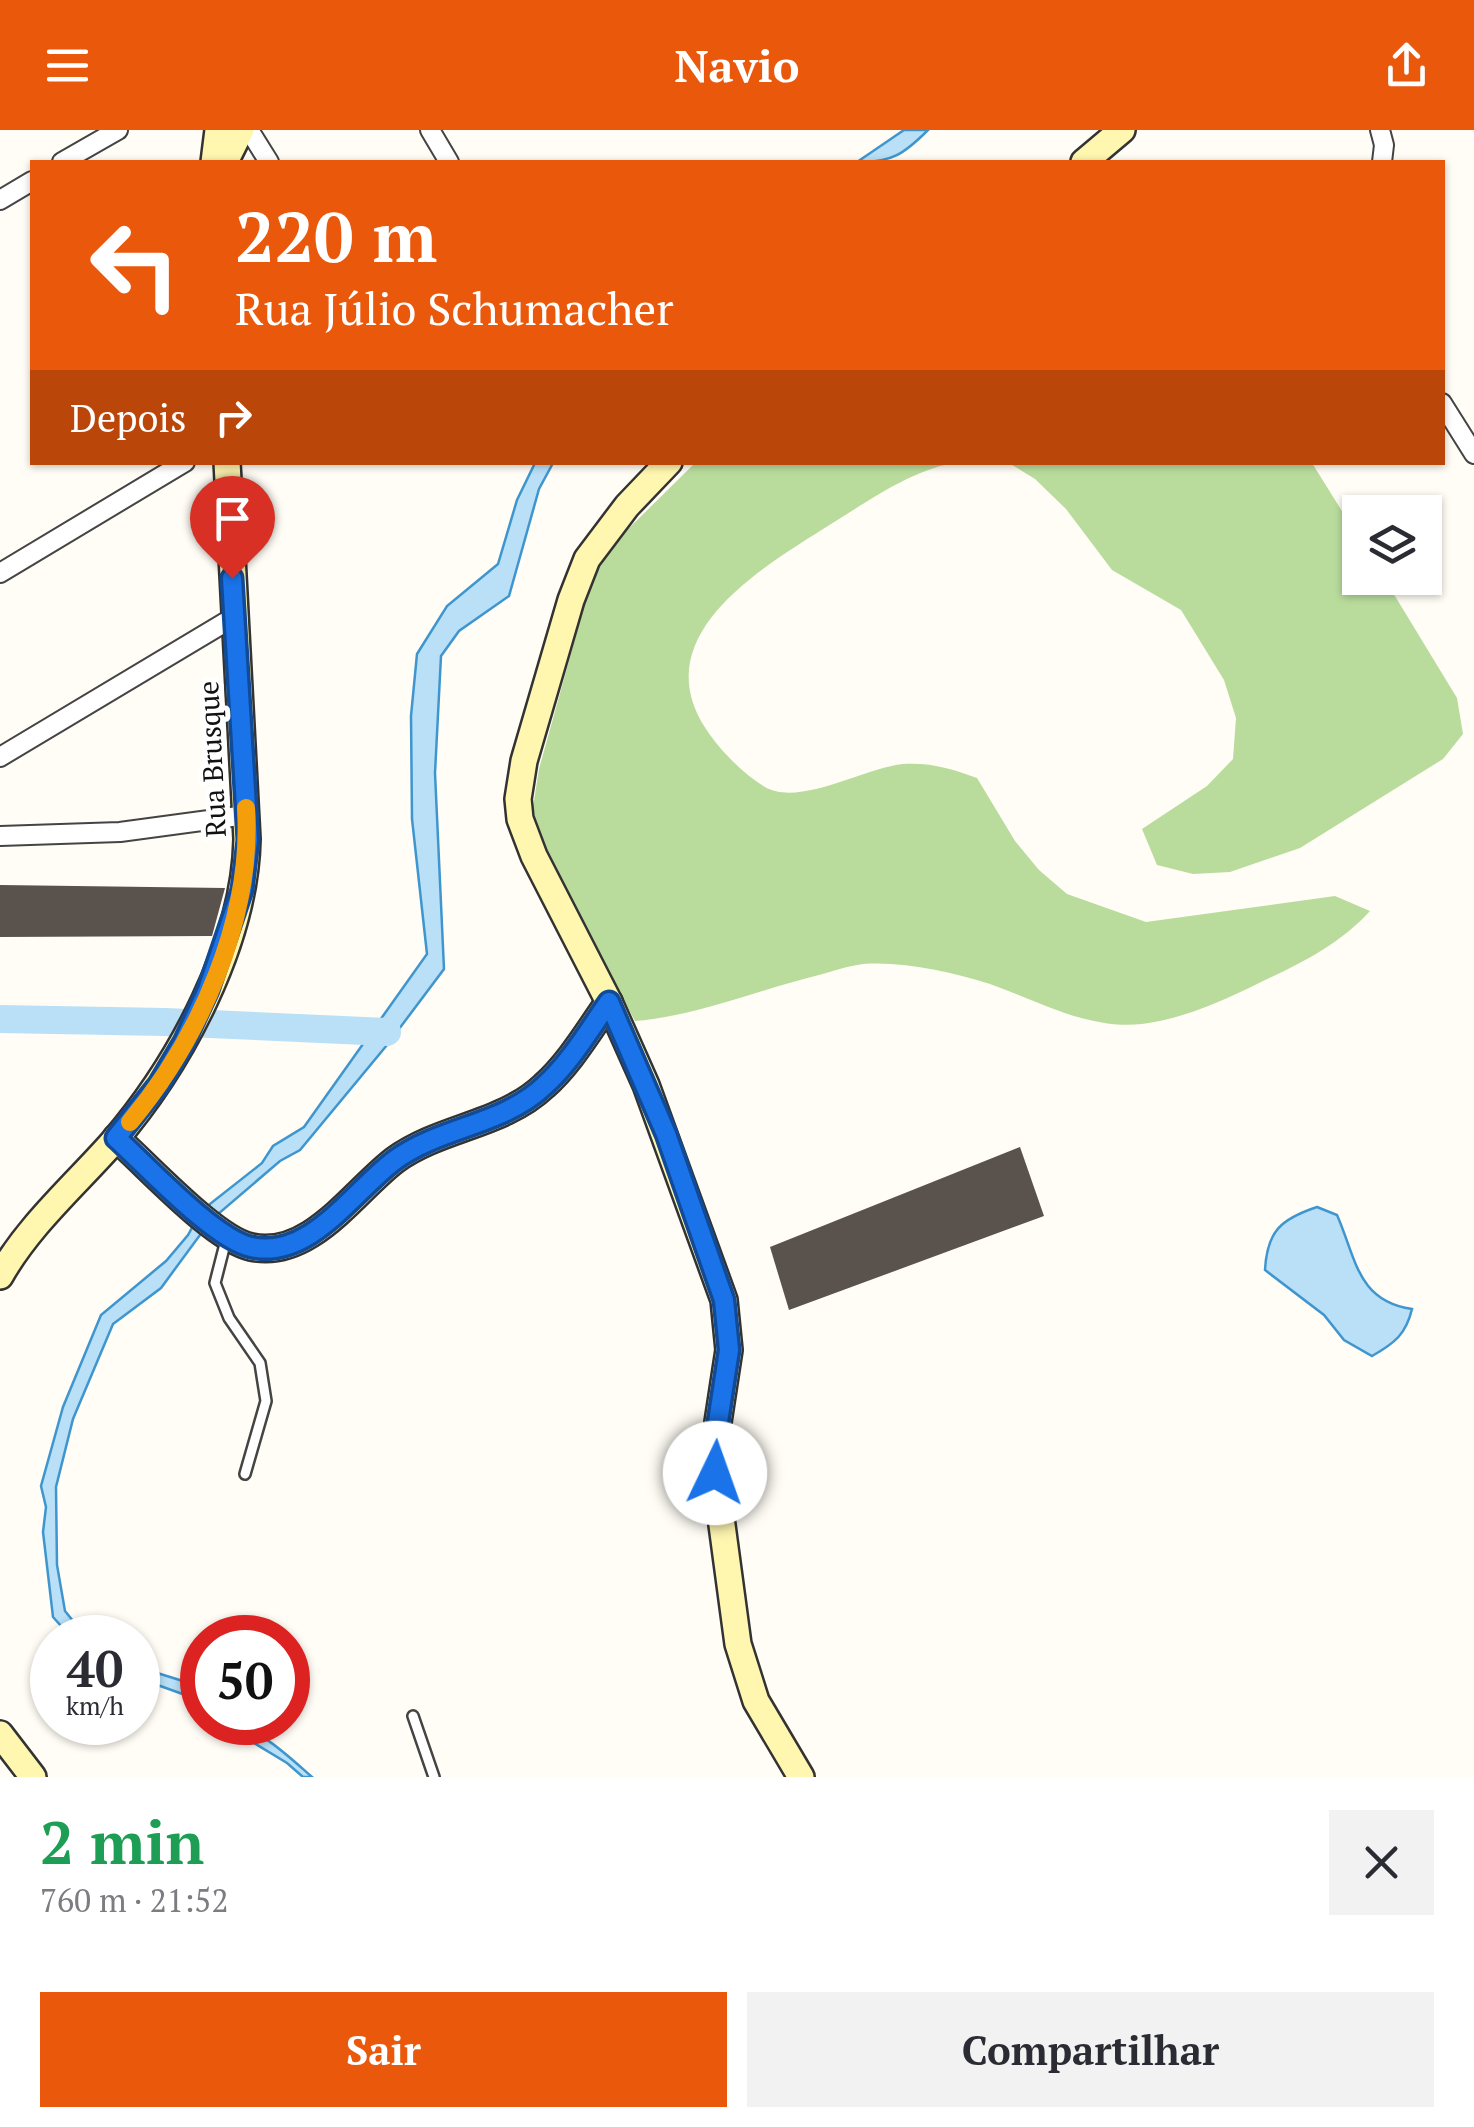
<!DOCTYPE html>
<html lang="pt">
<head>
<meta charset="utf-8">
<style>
	:root { --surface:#fff; --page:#f2f2f3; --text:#2b2b33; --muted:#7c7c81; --accent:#ea580c }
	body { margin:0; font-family:"PT Serif",serif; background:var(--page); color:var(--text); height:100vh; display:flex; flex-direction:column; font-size:38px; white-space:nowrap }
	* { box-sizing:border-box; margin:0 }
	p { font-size:32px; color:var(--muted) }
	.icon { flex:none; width:55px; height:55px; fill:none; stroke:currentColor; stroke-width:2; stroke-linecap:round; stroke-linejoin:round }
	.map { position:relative; height:1647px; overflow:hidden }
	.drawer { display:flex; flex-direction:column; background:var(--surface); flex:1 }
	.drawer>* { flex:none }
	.hud { position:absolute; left:30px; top:30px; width:1415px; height:305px; border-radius:0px; box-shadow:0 2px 8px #0004; background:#ea580c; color:#fff; overflow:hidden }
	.fabs { position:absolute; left:1342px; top:365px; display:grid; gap:20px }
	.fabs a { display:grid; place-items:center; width:100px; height:100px; border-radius:0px; background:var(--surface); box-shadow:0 2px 8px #0004; font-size:50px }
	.speed { position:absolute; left:30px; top:1485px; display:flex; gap:20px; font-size:50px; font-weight:700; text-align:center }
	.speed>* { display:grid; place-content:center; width:130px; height:130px; border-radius:50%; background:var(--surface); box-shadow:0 2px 8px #0004; line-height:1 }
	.speed small { font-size:25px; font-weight:400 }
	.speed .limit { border:15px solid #d22; background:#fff; color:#111 }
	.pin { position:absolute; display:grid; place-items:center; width:85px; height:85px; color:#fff; margin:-102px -42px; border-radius:50% 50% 50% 0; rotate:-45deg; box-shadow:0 0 10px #0007 }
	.pin .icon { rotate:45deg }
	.me { position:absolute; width:110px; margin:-55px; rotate:3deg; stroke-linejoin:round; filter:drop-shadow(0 0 8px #0008) }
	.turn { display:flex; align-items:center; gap:35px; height:210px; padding:0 40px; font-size:45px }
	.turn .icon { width:130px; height:130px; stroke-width:2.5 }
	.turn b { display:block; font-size:70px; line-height:85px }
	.then { display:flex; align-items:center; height:95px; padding:0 40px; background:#0003; gap:20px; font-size:38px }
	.round { display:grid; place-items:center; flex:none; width:105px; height:105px; border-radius:0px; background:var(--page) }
	.headline { display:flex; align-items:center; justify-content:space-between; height:170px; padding:0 40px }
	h1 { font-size:60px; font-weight:800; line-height:75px; color:#1e9e55 }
	.button { display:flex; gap:20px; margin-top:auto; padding:20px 40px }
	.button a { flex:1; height:115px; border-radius:0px; background:var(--accent); color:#fff; font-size:40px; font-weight:800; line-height:115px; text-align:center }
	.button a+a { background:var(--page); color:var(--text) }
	header { display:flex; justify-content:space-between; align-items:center; height:130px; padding:0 40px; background:var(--accent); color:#fff; font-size:45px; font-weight:800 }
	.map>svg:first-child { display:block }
</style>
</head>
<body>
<header><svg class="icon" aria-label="menu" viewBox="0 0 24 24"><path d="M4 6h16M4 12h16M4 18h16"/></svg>Navio<svg class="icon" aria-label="share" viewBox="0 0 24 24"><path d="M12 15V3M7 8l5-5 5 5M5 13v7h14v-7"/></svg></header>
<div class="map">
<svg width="1474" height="1647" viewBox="0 0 1474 1647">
	<rect width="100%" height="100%" fill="#fffdf5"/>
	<g fill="#b9dc9c">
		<path d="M695,333H952C907,343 870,370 831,394C763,437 644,505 706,599C719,619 743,644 765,657C799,677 864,638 903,634C930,632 953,639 977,648L1015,711L1039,740L1067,764L1146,792L1335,766L1370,781C1338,816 1299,834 1257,854C1221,872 1182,889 1142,894C1088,900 1039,871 990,854C951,842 904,831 863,834C848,836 833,841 819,845C757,860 698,886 635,891L540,714L533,677L539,639L587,466L602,432L625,402Z"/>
		<polygon points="1009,333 1312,333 1360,410 1360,448 1384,448 1457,568 1463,604 1443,629 1300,718 1230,742 1193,744 1157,735 1142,699 1207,656 1233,629 1236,588 1224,550 1181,480 1112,440 1066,379 1035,349"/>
	</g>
	<g fill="#b9e0f7" stroke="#3f96cf" stroke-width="2.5">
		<path d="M904,0H928C904,24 891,33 857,32Z"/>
		<polygon points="535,333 553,333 539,359 509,466 459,501 441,526 435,643 444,839 387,915 300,1020 280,1031 211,1090 161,1158 113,1194 73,1289 56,1357 57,1435 65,1481 86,1507 71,1507 53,1487 43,1402 46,1377 41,1356 63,1277 101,1185 166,1131 188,1105 201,1081 262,1033 273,1016 304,997 427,824 412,689 411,586 417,524 447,476 498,434 517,370"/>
		<path d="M1317,1077L1337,1085C1356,1128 1357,1171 1412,1179C1406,1204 1395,1213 1372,1226L1344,1210L1324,1185L1265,1140C1267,1101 1281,1089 1317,1077Z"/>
		<polygon points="138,1537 202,1557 202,1571 138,1548"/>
		<path d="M221,1593C254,1592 288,1626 312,1647H303L287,1633Z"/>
	</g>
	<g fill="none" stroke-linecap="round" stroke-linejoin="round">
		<polyline stroke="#b9e0f7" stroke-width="28" points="0,889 165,892 387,902"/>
	</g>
	<g fill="#5a524d">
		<polygon points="0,755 225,758 212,806 0,807"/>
		<polygon points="1020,1017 1044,1086 789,1180 770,1117"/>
	</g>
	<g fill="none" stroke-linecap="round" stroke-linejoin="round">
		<g stroke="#444" stroke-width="14">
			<g id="lane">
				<polyline points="226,1110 215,1153 229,1188 260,1233 266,1271 245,1344"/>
				<polyline points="413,1586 434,1647"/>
			</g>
		</g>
		<g stroke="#444" stroke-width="22">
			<g id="street">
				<polyline points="249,0 269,32"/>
				<polyline points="430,0 449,32"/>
				<polyline points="1380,0 1384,15 1382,32"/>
				<polyline points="62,32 118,0"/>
				<polyline points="0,70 32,51"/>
				<polyline points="1442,273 1474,324"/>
				<polyline points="0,443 185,332"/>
				<polyline points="0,627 234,487"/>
				<polyline points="0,706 120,702 246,685"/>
			</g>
		</g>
		<g stroke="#333" stroke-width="30">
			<g id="secondary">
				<polyline points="214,32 218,0"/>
				<polyline points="225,32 241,0"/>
				<polyline points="1084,32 1122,0"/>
				<polyline points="669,332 627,376 587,429 571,470 524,631 518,669 520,689 534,726 609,872 646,955 724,1170 729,1220 718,1292 715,1343 738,1514 756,1571 801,1647"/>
				<path d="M116,1008C147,1035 214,1109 251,1117C310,1130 354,1061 395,1030C440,997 503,995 544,956C570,933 589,900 609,872"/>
				<path d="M0,1146C29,1095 74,1056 113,1012C180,934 245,814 247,709L227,332"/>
				<polyline points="0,1604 33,1647"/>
			</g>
		</g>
		<use href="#lane" stroke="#fff" stroke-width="9"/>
		<use href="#street" stroke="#fff" stroke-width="18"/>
		<use href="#secondary" stroke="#fff6b0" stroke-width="25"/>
	</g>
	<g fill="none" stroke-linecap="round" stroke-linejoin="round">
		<g stroke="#114b97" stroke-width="25">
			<path id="route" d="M232,448L248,710L242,760L208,860L184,912L159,954L116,1008C146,1035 214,1109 251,1117C310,1130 353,1061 395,1030C440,997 503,995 544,956C570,933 589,900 609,872L666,1004L724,1170L729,1220L718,1292L715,1343"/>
		</g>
		<use href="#route" stroke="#1a73e8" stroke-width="18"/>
		<path stroke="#f59e0b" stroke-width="18" d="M130,992C200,908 253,788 246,678"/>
	</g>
	<g text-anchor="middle" stroke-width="10" stroke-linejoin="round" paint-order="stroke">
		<g font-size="28" fill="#111" stroke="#fff">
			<text transform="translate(212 629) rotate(-93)" y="10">Rua Brusque</text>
		</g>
	</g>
</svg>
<div class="fabs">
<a><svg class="icon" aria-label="layers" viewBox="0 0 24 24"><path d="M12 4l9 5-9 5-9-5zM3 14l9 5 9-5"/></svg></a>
</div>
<div class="speed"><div>40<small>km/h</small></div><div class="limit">50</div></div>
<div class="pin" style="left:232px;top:448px;background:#d93025"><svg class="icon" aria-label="arrive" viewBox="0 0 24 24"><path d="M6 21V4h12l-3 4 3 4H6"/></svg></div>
<svg class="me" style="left:715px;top:1343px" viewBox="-20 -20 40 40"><circle r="19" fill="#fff"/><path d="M0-13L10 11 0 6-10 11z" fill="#1a73e8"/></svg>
<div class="hud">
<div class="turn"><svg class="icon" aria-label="left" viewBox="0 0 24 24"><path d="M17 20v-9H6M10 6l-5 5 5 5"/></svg><div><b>220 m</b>Rua Júlio Schumacher</div></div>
<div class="then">Depois<svg class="icon" aria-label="right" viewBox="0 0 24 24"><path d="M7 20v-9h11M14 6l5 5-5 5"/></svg></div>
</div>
</div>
<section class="drawer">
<div class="headline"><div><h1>2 min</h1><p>760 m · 21:52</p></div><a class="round"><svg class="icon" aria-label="close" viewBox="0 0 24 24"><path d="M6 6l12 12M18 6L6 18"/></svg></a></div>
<div class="button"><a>Sair</a><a>Compartilhar</a></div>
</section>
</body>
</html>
